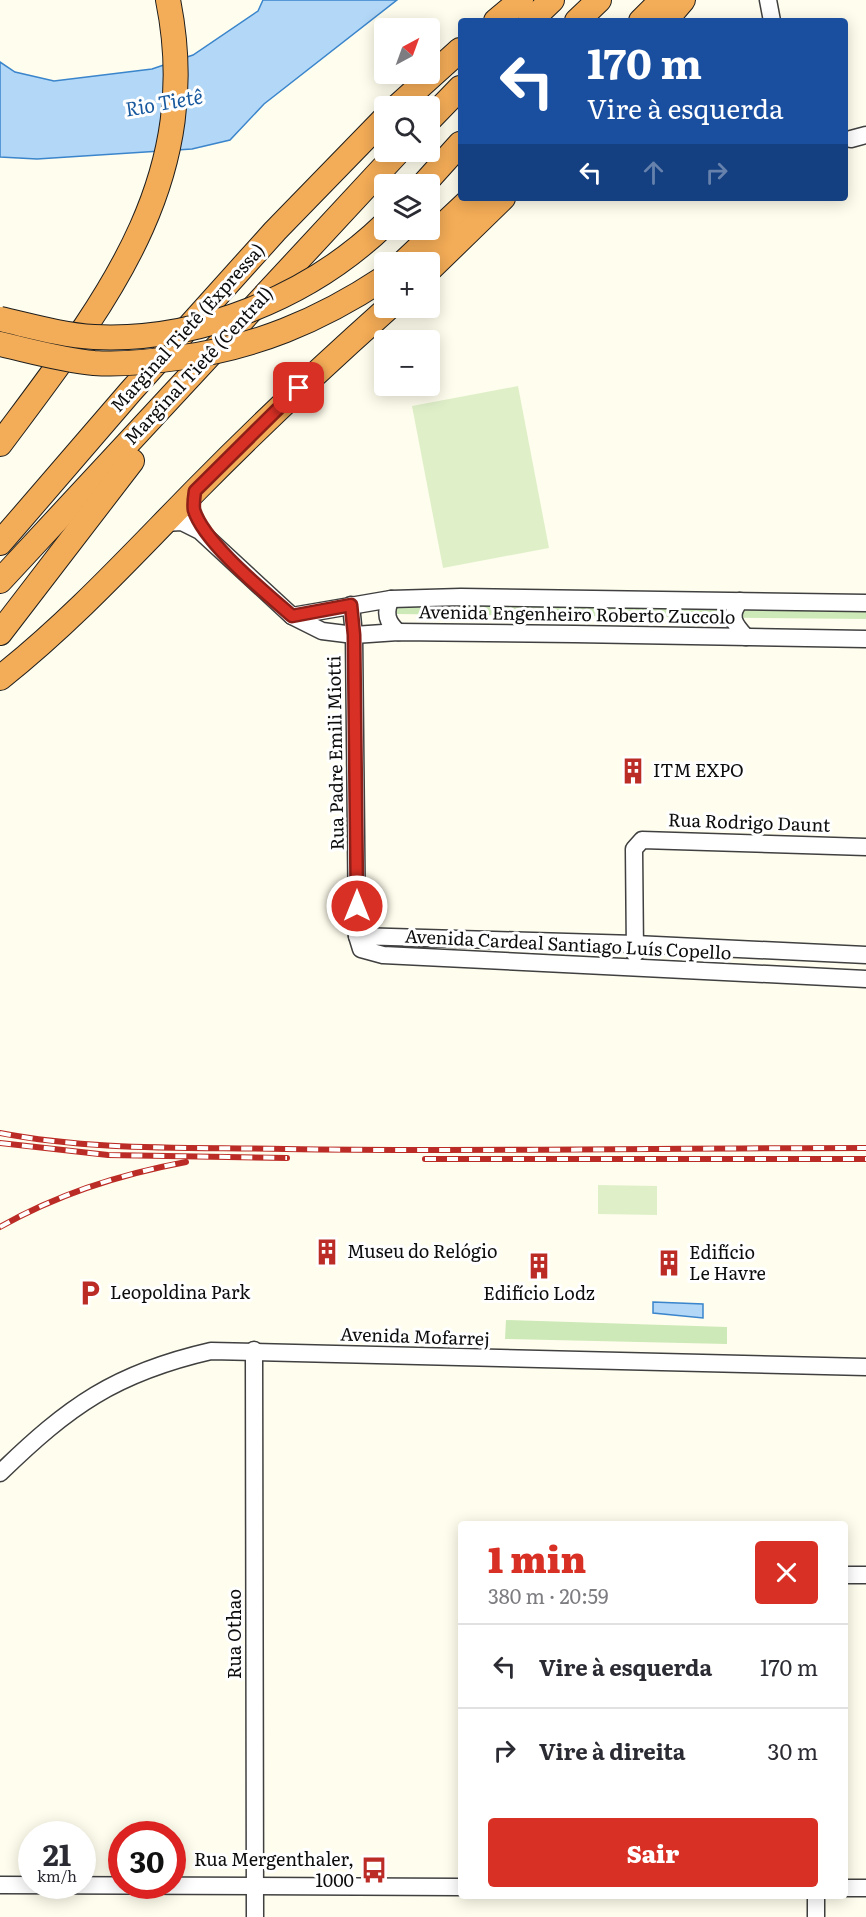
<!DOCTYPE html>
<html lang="pt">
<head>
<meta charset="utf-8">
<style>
	:root { --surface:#fff; --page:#f7f7f7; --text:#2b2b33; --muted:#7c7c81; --line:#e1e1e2; --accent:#d93025 }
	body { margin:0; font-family:Literata,serif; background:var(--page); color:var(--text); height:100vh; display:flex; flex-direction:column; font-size:22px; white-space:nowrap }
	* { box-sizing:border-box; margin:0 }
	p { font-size:20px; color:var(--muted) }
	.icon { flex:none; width:33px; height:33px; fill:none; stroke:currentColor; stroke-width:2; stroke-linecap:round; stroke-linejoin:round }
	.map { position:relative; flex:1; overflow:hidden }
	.drawer { position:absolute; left:458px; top:1521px; width:390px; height:378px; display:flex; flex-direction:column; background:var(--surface); border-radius:6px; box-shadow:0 3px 15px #0003 }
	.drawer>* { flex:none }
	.guide { position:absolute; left:458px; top:18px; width:390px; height:183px; border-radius:6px; box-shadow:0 3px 15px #0003; background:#1a4fa0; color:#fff; overflow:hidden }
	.needle { width:39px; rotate:41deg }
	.tools { position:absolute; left:374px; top:18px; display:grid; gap:12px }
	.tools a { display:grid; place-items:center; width:66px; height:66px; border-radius:6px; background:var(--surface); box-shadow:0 3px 15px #0003; font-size:30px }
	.speed { position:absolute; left:18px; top:1821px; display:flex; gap:12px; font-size:30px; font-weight:700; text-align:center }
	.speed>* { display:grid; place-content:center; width:78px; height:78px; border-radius:50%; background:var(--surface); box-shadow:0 3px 15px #0003; line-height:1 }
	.speed small { font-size:15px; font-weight:400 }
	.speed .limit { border:9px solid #d22; background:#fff; color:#111 }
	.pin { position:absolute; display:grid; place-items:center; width:51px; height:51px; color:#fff; margin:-26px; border-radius:12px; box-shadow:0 3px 9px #0006 }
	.me { position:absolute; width:66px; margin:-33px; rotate:0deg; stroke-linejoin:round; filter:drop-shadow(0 0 4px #0008) }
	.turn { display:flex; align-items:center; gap:21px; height:126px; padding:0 30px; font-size:27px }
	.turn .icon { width:78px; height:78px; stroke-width:2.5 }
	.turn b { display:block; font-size:42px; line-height:51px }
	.lanes { display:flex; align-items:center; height:57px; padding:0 30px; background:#0003; justify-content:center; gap:30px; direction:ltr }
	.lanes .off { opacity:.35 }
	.round { display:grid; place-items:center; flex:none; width:63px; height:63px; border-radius:6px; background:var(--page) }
	.head { display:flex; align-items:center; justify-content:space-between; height:102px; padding:0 30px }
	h1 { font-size:36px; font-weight:800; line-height:45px; color:var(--accent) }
	.primary-button { display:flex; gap:12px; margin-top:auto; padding:12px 30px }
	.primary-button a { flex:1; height:69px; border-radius:6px; background:var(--accent); color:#fff; font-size:24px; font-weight:800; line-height:69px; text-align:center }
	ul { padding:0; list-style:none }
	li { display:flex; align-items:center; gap:18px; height:84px; padding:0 30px; border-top:2px solid var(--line) }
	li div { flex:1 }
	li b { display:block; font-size:22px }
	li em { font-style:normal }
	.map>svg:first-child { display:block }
</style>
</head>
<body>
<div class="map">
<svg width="866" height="1917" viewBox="0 0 866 1917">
	<rect width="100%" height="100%" fill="#fffded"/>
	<g fill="#cde9b8">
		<polygon points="395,601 866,607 866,619 395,614"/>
		<polygon points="506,1320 727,1327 727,1344 505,1339"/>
	</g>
	<g fill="#dff0c9">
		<polygon points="518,386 549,548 443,568 412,406"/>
		<polygon points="598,1185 657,1186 657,1215 598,1214"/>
	</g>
	<g fill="#b3d7f6" stroke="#3a85cc" stroke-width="1.5">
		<polygon points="263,0 397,0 264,104 230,140 192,149 37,159 0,157 0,62 15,72 54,81 152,69 193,55 258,11"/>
		<polygon points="653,1302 703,1304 703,1318 653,1313"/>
	</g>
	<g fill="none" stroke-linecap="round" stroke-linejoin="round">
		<g stroke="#404040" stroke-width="19">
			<g id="minor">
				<polyline points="768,0 772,21"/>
				<polyline points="851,139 866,135"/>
				<polyline points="164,523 182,522 200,531 292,616 322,631 354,635 398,632 574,634 866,639"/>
				<path d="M391,599C384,613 387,622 398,632"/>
				<path d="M740,601C728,616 734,624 746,637"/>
				<polyline points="351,605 354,635 357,936"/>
				<polyline points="292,616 391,599 461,597 866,603"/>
				<polyline points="635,954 634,849 642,840 866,847"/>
				<polyline points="866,955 635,944 357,936 361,949 383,955 866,979"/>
				<polyline points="254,1350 255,1917"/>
				<path d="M0,1473C69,1406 115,1373 211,1351L866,1367"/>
				<polyline points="844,1575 866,1575"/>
				<polyline points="0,1885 460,1887"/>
				<polyline points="844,1888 866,1888"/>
				<polyline points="816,1917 816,1896"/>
			</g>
		</g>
		<g stroke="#1e1e1e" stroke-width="26">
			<g id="highway">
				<polyline points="496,21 521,0"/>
				<polyline points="530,21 552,0"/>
				<polyline points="577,21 599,0"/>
				<polyline points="641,21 662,0"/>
				<polyline points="665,21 683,0"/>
				<polyline points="398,106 460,50"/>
				<polyline points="429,120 460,88"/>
				<polyline points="424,184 460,144"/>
				<polyline points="404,262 472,198"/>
				<polyline points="429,270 503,198"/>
				<path d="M0,444C102,307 205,183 168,0"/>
				<polyline points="0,543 131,391 275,231 384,119"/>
				<polyline points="0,581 398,152"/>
				<polyline points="0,633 132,461"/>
				<path d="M0,678C72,621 133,554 197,489C259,426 323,366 388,308"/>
			</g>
		</g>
		<use href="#minor" stroke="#fff" stroke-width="16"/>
		<use href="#highway" stroke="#f3ac57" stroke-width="24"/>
		<g stroke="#bc2c26" stroke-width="6">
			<g id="rail">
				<path d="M0,1133C93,1151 190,1147 285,1149C479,1152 672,1148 866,1148"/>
				<polyline points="0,1143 108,1155 287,1158"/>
				<polyline points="425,1159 866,1159"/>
				<path d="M0,1227C58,1194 121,1174 186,1162"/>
			</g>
		</g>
		<use href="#rail" stroke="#fff" stroke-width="4" stroke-dasharray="11" stroke-linecap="butt"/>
		<g stroke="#1e1e1e" stroke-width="26" stroke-linecap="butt">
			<g id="highway-bridge">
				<path d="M0,319C31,326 62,335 94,337C199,342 309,297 384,225"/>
				<path d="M0,344C31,351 62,360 94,363C122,365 149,362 177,358C254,348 319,321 384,278"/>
			</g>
		</g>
		<use href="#highway-bridge" stroke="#f3ac57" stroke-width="24"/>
	</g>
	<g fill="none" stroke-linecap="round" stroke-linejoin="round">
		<g stroke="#8d1f18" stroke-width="15">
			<path id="route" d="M299,388L195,491C194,498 193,504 194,510C204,543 266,593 292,616L351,605L354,635L357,906"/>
		</g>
		<use href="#route" stroke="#d93025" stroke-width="10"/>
	</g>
	<defs>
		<g id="building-bare" transform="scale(2.07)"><path d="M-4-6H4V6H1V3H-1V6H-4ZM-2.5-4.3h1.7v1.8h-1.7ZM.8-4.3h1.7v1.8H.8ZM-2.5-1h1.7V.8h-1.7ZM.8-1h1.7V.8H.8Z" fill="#bc2c26" stroke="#fff" stroke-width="2.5" paint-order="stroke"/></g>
		<g id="parking-bare" transform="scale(2.07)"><path d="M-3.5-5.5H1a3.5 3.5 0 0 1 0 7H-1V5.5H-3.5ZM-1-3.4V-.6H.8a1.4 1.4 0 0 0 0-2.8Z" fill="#bc2c26" stroke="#fff" stroke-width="2.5" paint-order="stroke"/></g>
		<g id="bus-bare" transform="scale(2.07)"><path d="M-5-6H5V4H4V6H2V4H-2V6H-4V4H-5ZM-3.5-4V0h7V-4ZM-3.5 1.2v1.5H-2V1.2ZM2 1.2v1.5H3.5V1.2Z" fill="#bc2c26" stroke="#fff" stroke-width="2.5" paint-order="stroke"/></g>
	</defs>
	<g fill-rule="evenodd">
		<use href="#building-bare" x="633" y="771"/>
		<use href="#building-bare" x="327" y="1252"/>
		<use href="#building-bare" x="669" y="1263"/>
		<use href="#building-bare" x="539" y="1266"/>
		<use href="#parking-bare" x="90" y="1293"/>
		<use href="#bus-bare" x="374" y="1870"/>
	</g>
	<g text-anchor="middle" stroke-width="6" stroke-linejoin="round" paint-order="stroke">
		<g font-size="18" fill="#0d0d0d" stroke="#fff">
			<text transform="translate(188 328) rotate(-48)" y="6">Marginal Tietê (Expressa)</text>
			<text transform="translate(199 366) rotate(-47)" y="6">Marginal Tietê (Central)</text>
			<text transform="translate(577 615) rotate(1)" y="6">Avenida Engenheiro Roberto Zuccolo</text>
			<text transform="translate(336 753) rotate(-91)" y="6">Rua Padre Emili Miotti</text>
			<text transform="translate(749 823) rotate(2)" y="6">Rua Rodrigo Daunt</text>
			<text transform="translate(568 945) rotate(3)" y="6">Avenida Cardeal Santiago Luís Copello</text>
			<text transform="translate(415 1337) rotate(2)" y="6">Avenida Mofarrej</text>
			<text transform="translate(235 1634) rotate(-90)" y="6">Rua Othao</text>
		</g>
		<g font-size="18" fill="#0d0d0d" stroke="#fff" text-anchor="start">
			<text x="653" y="777">ITM EXPO</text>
			<text x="347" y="1258">Museu do Relógio</text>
			<text x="689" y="1259">Edifício<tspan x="689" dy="21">Le Havre</tspan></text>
			<text x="110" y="1299">Leopoldina Park</text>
			<text x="539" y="1300" text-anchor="middle">Edifício Lodz</text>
			<text x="354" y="1866" text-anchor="end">Rua Mergenthaler,<tspan x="354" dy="21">1000</tspan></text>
		</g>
		<g font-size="20" font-style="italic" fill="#17589e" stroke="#fff">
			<text transform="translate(164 103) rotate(-10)" y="7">Rio Tietê</text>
		</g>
	</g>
</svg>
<div class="tools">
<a><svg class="needle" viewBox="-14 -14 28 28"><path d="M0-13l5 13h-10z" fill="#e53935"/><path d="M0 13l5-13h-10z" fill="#7c7c81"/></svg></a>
<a><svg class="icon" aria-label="search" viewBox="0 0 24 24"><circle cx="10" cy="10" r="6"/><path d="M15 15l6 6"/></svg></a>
<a><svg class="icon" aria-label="layers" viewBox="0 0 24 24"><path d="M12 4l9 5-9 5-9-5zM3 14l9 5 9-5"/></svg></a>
<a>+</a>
<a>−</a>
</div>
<div class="speed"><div>21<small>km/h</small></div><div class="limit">30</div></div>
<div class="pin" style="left:299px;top:388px;background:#d93025"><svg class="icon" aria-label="arrive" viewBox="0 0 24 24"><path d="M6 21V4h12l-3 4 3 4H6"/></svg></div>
<svg class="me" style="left:357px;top:906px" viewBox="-20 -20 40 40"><circle r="17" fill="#d93025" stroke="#fff" stroke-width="3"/><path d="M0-11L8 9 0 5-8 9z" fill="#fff"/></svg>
<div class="guide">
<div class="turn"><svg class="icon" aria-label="left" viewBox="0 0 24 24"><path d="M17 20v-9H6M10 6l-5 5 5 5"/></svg><div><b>170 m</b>Vire à esquerda</div></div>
<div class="lanes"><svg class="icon" aria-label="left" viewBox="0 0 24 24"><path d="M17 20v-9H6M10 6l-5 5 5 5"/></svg><svg class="icon off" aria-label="ahead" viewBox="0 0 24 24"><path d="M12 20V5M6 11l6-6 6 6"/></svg><svg class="icon off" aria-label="right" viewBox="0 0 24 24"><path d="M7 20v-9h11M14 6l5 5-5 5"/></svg></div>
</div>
<section class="drawer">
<div class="head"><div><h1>1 min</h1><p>380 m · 20:59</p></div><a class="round" style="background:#d93025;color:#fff"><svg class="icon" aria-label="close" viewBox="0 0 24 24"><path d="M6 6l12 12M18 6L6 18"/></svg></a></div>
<ul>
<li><svg class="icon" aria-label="left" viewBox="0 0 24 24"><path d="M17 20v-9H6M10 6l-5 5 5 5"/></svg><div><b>Vire à esquerda</b></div><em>170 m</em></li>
<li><svg class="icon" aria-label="right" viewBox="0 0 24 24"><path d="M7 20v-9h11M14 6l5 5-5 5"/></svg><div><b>Vire à direita</b></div><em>30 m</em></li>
</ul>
<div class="primary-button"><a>Sair</a></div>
</section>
</div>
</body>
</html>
